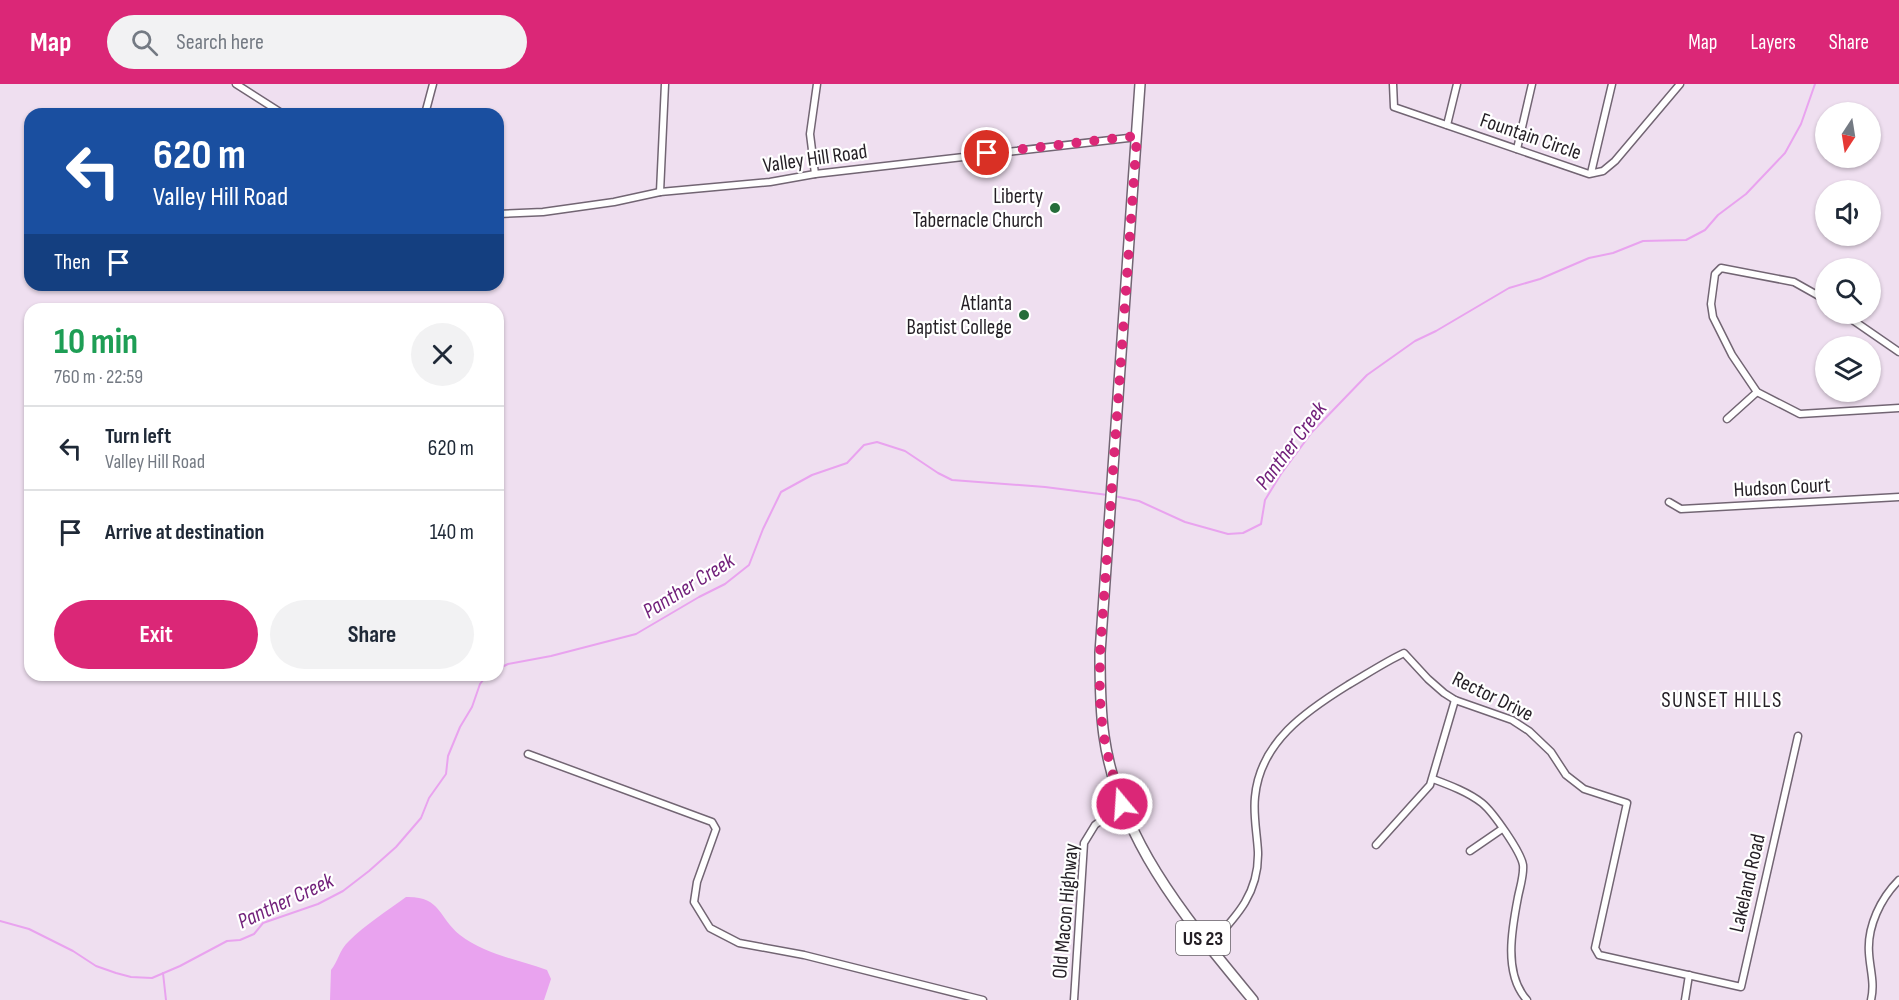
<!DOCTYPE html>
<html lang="en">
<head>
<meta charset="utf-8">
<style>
	:root { --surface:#fff; --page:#f2f2f3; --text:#1f2937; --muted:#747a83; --line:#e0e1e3; --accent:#db2777 }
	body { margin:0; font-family:"Sofia Sans Condensed",sans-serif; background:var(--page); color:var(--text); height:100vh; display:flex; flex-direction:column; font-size:22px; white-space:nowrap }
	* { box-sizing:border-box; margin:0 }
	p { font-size:20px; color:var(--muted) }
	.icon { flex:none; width:33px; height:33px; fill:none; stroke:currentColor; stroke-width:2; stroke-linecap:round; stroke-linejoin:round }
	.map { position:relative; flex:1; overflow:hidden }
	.sheet { position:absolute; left:24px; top:219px; width:480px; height:378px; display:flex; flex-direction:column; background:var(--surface); border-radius:18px; box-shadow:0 2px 4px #0004 }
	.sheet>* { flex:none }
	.guide { position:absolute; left:24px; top:24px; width:480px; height:183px; border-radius:18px; box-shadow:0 2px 4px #0004; background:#1a4fa0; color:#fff; overflow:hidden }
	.needle { width:39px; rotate:192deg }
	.tools { position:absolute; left:1815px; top:18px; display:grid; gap:12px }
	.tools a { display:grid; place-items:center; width:66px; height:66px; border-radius:50%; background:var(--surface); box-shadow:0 2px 4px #0004; font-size:30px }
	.pin { position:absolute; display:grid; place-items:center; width:51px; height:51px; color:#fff; margin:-26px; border:3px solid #fff; border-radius:50%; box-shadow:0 2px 6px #0007 }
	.me { position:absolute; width:66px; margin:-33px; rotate:342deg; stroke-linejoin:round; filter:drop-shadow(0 0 4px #0008) }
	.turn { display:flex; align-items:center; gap:21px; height:126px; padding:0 30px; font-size:27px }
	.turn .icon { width:78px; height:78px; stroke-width:2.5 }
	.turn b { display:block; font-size:42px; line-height:51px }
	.then { display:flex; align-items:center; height:57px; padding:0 30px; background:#0003; gap:12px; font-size:22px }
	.round { display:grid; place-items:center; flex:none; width:63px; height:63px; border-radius:32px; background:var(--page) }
	.summary { display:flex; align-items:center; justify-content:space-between; height:102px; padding:0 30px }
	h1 { font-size:36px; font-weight:700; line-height:45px; color:#1e9e55 }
	.primary-button { display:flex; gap:12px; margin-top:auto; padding:12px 30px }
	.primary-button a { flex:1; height:69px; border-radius:36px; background:var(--accent); color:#fff; font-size:24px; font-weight:700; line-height:69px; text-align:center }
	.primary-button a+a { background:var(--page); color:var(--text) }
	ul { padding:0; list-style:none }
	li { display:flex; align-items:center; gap:18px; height:84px; padding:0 30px; border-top:2px solid var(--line) }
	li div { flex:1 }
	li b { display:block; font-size:22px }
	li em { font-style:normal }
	header { display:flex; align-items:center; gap:36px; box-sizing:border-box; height:84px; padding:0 30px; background:var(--accent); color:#fff }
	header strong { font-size:28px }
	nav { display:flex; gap:33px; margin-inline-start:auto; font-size:21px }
	.search { width:420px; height:54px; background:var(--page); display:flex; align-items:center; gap:15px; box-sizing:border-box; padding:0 21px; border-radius:33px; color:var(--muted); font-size:22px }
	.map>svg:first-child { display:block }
</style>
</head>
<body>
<header>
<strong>Map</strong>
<div class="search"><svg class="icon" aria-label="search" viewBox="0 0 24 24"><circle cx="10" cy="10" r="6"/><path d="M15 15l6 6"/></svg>Search here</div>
<nav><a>Map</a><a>Layers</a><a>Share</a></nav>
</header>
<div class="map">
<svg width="1899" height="916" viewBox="0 0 1899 916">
	<rect width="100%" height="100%" fill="#efdff0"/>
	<path fill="#e9a3ef" d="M406,813C441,812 438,833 460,851C484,870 519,876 547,886L551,895L544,916H330L331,886C338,878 339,866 349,857C365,841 387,827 406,813Z"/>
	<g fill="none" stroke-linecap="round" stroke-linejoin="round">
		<g stroke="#e9a3ef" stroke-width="2">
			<polyline points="1114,412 1139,417 1185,438 1228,450 1243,449 1261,440 1265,416 1281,390 1312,348 1367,291 1415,257 1436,247 1509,204 1540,195 1589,174 1613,169 1643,157 1686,156 1705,146 1718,131 1746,110 1785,69 1801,40 1815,0"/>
			<polyline points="498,585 508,580 551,572 636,550 699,513 725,500 749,481 763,445 781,408 812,391 847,379 864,361 877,358 905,367 938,389 952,396 1045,403 1108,411"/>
			<polyline points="0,837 29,845 73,867 96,882 116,889 131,893 152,894 180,882 227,857 240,856 254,850 263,839 318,820 343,807 369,787 396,763 421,734 429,714 446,690 448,672 460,643 472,623 480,600 487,591"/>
			<polyline points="163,889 166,916"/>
		</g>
		<g stroke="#726573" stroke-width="9">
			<g id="minor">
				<polyline points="236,0 283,30"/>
				<polyline points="1393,0 1394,23 1589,90 1603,87 1615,77 1680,0"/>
				<polyline points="425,30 433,0"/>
				<polyline points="1447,41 1457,0"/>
				<polyline points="1517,65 1532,0"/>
				<polyline points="1591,89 1612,0"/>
				<polyline points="815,90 810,50 817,0"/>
				<polyline points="660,108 665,0"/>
				<polyline points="498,130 543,128 614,118 660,108 770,98 815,90 1137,53"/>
				<polyline points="1826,216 1794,198 1721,184 1715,190 1711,220 1713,233 1732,271 1757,308 1800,330 1899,324"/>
				<polyline points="1844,230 1899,268"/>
				<polyline points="1727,335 1757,308"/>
				<polyline points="1669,418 1681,425 1899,413"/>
				<polyline points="528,670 712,738 716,745 697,798 694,818 710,844 739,859 804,871 983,916"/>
				<path d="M1433,695C1449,701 1468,708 1482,719C1493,728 1521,768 1523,781C1524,791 1520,803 1518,813C1512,844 1503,890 1527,916"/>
				<polyline points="1376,761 1430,701 1455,616"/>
				<polyline points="1470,767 1502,745"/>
				<path d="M1209,862C1236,833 1259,810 1258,768C1257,749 1253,731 1255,713C1260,658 1306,627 1348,601C1367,590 1385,578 1404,569L1428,595L1444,609L1455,616L1512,636L1529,647L1551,668L1566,691L1584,705L1627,719L1595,864L1599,871L1741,903L1798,652"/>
				<polyline points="1074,916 1084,759 1095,741 1122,720"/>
				<polyline points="1685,916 1689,891"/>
				<path d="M1871,916C1875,899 1870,886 1869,869C1867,842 1881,814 1899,796"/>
			</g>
		</g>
		<g stroke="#726573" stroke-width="12">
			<path id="primary" d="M1140,0L1100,569C1100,597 1100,625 1104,652C1119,757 1188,837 1253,916"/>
		</g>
		<use href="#minor" stroke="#fff" stroke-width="6"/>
		<use href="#primary" stroke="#fff" stroke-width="9"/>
	</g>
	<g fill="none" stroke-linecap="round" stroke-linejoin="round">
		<path stroke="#db2777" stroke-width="10" stroke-dasharray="0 18" d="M987,69L1137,52L1100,569C1100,588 1099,608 1101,627C1103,659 1112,689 1122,720"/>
	</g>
	<g fill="#256d3a" stroke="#fff" stroke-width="2">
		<circle cx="1055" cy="124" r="6"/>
		<circle cx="1024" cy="231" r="6"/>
	</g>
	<g text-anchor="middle" stroke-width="4.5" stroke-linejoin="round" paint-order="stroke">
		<rect fill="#fff" stroke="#666266" stroke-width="1.5" x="1176" y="837" width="54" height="34" rx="4.5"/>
		<g font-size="20" font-weight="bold" fill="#241f25">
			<text x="1203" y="861">US 23</text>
		</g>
		<g font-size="21" fill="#241f25" stroke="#fff">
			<text transform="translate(1531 52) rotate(19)" y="7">Fountain Circle</text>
			<text transform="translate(815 74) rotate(-8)" y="7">Valley Hill Road</text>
			<text transform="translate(1782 403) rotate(-3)" y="7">Hudson Court</text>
			<text transform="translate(1493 612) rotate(26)" y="7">Rector Drive</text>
			<text transform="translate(1747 799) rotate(-77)" y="7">Lakeland Road</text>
			<text transform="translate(1065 827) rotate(-85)" y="7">Old Macon Highway</text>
		</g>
		<g font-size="21" fill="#241f25" stroke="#fff" text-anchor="end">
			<text x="1043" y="119">Liberty<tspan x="1043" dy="24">Tabernacle Church</tspan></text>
			<text x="1012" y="226">Atlanta<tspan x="1012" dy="24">Baptist College</tspan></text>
		</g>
		<g font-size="22" font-style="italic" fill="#72217b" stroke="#fff">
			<text transform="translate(1290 361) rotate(-53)" y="8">Panther Creek</text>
			<text transform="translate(688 501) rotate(-32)" y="8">Panther Creek</text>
			<text transform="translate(285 816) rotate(-25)" y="8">Panther Creek</text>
		</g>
		<g font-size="22" letter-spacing="1.5" fill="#241f25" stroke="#fff">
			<text x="1722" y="623">SUNSET HILLS</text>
		</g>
	</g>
</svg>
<div class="tools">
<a><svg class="needle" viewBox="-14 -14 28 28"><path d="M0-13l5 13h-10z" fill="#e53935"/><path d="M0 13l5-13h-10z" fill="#747a83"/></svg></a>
<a><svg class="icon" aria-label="sound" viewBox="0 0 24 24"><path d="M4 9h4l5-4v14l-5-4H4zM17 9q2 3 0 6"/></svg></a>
<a><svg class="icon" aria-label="search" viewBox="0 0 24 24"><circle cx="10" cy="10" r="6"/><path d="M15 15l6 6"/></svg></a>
<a><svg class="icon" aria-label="layers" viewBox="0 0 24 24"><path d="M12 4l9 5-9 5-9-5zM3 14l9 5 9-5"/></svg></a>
</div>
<div class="pin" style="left:987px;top:69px;background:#d93025"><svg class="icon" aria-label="arrive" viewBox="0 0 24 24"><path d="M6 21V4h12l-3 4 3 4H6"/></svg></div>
<svg class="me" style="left:1122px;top:720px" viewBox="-20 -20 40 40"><circle r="17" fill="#db2777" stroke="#fff" stroke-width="3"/><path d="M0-11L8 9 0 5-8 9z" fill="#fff"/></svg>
<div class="guide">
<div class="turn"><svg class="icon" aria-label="left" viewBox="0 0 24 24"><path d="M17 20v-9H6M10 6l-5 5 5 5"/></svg><div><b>620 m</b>Valley Hill Road</div></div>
<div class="then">Then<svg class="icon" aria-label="arrive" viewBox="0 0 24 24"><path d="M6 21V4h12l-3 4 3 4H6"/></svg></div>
</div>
<section class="sheet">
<div class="summary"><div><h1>10 min</h1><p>760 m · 22:59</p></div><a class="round"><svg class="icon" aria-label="close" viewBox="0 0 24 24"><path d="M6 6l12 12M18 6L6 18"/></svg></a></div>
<ul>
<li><svg class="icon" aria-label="left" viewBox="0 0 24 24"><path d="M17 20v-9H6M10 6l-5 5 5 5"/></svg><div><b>Turn left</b><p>Valley Hill Road</p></div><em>620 m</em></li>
<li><svg class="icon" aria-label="arrive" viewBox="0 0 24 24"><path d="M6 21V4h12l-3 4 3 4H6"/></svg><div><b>Arrive at destination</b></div><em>140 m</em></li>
</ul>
<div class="primary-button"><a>Exit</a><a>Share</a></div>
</section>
</div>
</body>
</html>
